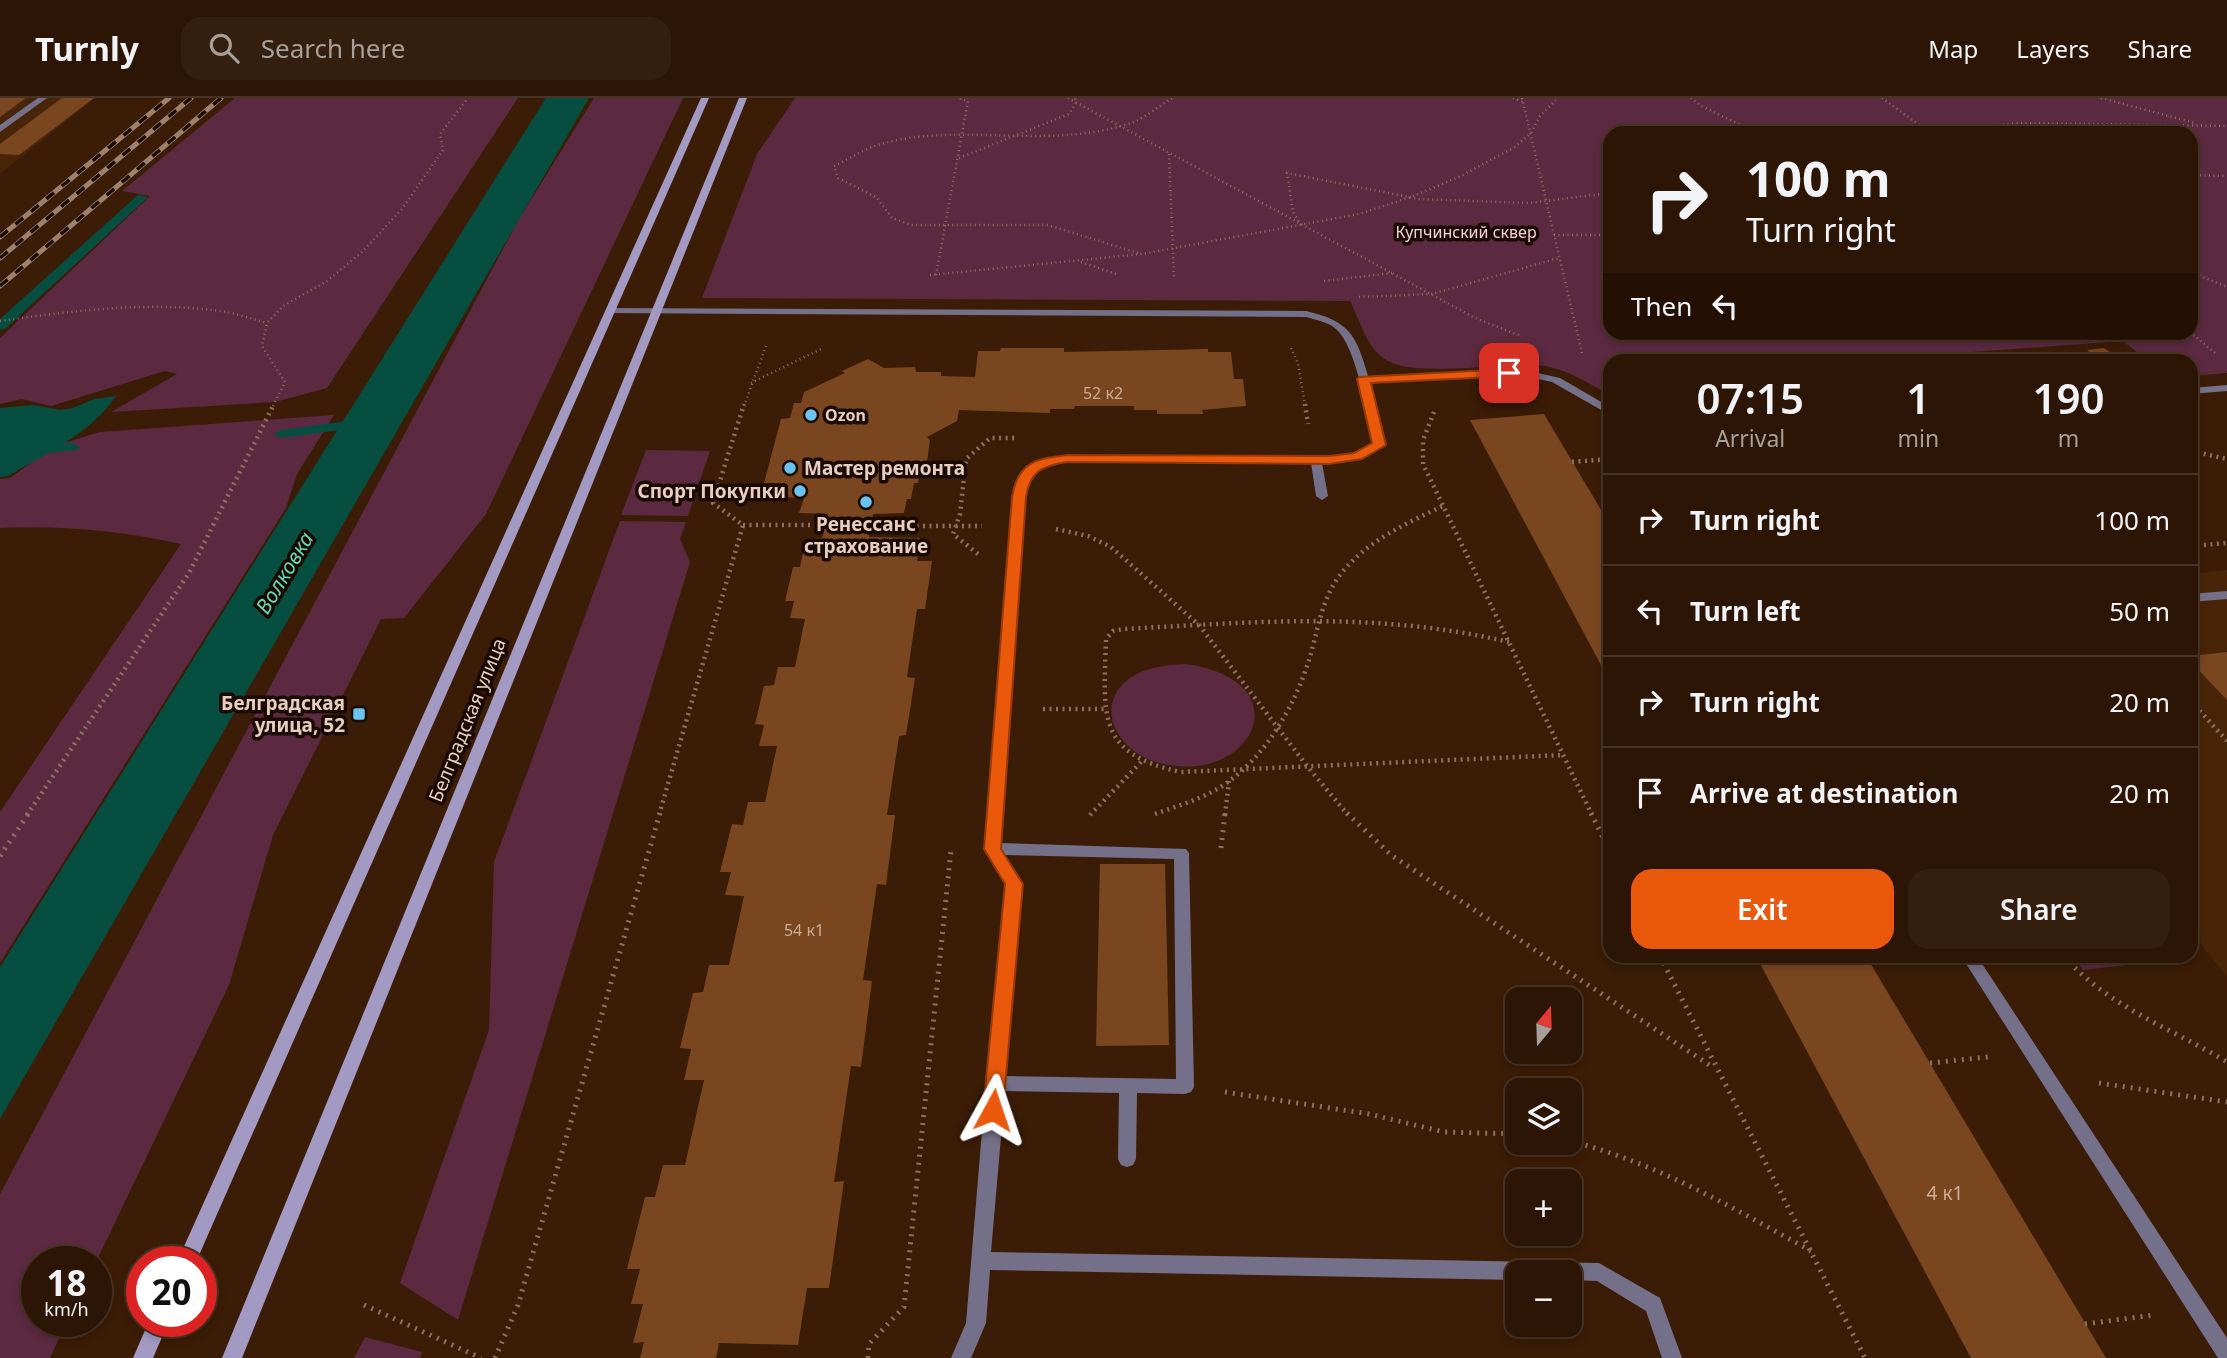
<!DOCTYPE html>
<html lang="en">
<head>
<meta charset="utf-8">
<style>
	:root { --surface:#2c1504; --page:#341e0e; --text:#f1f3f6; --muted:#a69f9a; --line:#483426; --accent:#ea580c }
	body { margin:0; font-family:"Noto Sans",sans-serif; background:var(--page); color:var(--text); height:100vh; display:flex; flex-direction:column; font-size:26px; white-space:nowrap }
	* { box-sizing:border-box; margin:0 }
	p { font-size:23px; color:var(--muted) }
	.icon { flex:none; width:38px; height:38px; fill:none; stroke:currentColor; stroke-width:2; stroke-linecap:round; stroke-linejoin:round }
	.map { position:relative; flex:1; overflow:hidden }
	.panel { position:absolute; left:1603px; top:256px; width:595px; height:609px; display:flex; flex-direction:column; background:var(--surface); border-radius:21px; box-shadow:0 4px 10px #0003,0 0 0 2px var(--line) }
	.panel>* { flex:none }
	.banner { position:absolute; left:1603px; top:28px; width:595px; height:214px; border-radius:21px; box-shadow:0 4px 10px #0003,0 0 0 2px var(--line); background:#2c1504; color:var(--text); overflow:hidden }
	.needle { width:46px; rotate:19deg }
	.tools { position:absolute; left:1505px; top:889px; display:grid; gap:14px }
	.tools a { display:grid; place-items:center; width:77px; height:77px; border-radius:14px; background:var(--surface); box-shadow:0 4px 10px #0003,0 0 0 2px var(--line); font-size:35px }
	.speed { position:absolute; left:21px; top:1148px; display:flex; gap:14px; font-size:35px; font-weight:700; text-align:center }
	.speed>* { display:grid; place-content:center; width:91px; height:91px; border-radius:50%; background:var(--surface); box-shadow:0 4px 10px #0003,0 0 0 2px var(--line); line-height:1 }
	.speed small { font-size:18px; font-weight:400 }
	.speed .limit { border:10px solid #d22; background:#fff; color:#111 }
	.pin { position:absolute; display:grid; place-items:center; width:60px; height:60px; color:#fff; margin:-30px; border-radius:14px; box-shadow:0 4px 10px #0006 }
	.me { position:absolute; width:77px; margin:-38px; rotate:5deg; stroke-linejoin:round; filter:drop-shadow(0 0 5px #0008) }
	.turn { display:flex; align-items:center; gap:24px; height:147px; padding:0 28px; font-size:32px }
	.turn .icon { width:91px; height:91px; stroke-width:2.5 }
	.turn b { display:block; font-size:49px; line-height:60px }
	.then { display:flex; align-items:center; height:66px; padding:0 28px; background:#0003; gap:14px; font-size:26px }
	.eta { display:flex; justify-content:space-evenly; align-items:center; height:119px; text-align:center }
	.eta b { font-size:42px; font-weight:600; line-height:49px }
	.action { display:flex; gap:14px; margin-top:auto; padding:14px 28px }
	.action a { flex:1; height:80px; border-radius:21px; background:var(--accent); color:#fff; font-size:28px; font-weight:600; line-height:80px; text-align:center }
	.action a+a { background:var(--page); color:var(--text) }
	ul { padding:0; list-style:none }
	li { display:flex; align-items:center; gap:21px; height:91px; padding:0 28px; border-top:2px solid var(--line) }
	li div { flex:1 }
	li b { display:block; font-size:26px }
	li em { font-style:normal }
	header { display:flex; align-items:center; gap:42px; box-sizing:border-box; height:98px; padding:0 35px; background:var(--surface); border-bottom:2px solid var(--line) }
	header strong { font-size:33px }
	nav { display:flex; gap:38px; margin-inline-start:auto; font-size:24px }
	.search { width:490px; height:63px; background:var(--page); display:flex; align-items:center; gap:18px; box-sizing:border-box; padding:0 24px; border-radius:21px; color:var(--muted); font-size:26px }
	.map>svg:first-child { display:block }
</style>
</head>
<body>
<header>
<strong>Turnly</strong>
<div class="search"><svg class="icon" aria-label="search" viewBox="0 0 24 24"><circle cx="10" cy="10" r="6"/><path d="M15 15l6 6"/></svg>Search here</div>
<nav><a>Map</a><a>Layers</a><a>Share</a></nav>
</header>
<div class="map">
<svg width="2227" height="1260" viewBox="0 0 2227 1260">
	<rect width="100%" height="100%" fill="#3b1c06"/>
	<g fill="#482409">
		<polygon points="0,0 95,0 0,76"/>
		<polygon points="2227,472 2227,879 2191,833 2191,476"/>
	</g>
	<g fill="#5b2a40" fill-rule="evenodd">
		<polygon points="235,0 518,0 327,290 275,304 111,314 177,276 165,273 51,308 22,301 0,306 0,240 150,98 122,93"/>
		<polygon points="594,0 683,0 486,416 404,520 381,521 273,737 229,887 96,1164 37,1164 37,1223 67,1223 50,1260 0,1260 0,1096 519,121"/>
		<path d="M795,0H2227V275L2191,278V262H2147L2123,243L1863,262H1610V297C1586,284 1564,269 1536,267C1499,264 1408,282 1382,259C1366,247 1359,220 1350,203L702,200L757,56ZM2191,35V234H1610V35Z"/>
		<path d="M334,317L297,376L286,410L0,865V714L181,446C124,433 58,427 0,430V381L10,380L54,348L100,334Z"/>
		<polygon points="646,352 710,353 688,418 621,417"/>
		<polygon points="620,423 686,424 680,441 690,464 458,1222 400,1185 489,932 494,764"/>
		<path d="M1186,566C1306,583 1251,692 1156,664C1118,653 1092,608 1130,580C1147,569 1166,567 1186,566Z"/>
		<polygon points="2073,858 2177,858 2180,861 2083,872"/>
		<polygon points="365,1239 422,1254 420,1260 354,1260"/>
	</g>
	<g fill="#064f40">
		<polygon points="546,0 589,0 0,1021 0,869"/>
		<path d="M116,298C90,336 47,355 8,378L0,379V310L33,307L60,312L73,310L94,301Z"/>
	</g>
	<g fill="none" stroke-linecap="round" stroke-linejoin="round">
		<g fill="#064f40" fill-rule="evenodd">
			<polygon points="138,97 148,99 5,231 0,232 0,221"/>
			<polygon points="364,321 371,325 369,328 281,340 274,336 281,332"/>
			<polygon points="73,345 80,349 78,352 0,360 0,352"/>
		</g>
	</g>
	<g fill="#7a4620">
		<polygon points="0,0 26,0 0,19"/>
		<polygon points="62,0 94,0 19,57 0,56 0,46"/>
		<polygon points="1001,250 1064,250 1064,254 1208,251 1208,254 1231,254 1234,281 1243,281 1246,308 1202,312 1203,316 1157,316 1157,312 1134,312 1134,308 1075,308 1074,311 1050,311 1050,315 959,312 957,323 927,339 930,342 927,364 922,364 918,385 914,385 911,401 907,401 904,415 873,416 869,439 920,440 917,463 932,463 925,511 917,511 907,579 915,580 906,637 899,638 887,717 895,717 886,787 877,786 863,882 872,883 861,969 851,968 834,1084 844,1083 829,1190 807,1190 798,1247 719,1245 716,1260 640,1260 644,1244 633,1245 643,1206 631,1206 640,1171 627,1171 645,1099 655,1099 663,1067 685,1067 704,982 684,982 691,951 680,950 693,895 703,894 709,867 729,867 744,798 725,797 731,774 720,774 732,726 743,727 748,704 765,704 777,648 759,648 764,627 755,626 764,588 774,587 778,569 795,569 805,521 790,520 794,503 785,503 793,469 800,469 803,455 811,455 815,440 822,440 827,416 799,415 804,400 782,399 785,385 764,385 781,321 790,320 794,305 801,305 804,294 845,275 842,273 868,261 884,270 915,269 916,274 941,274 941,278 975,279 978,253 1000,253"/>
		<polygon points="2104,250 2122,262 2101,262 2087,252"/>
		<polygon points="2030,256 2038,262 2015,262 2010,258"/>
		<polygon points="1544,316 1610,427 1610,584 1470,322"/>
		<polygon points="2227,554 2227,602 2191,564 2191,558"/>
		<polygon points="1100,766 1165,766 1169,947 1096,948"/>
		<polygon points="1756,858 1866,858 2106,1260 1971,1260"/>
	</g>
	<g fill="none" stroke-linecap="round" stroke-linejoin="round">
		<g stroke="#8d705d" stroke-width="2.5" stroke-dasharray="1 3.5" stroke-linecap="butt">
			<polyline points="1068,0 1475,220 1521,238"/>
			<polyline points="1513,0 1523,4"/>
			<polyline points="1522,0 1582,255"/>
			<polyline points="1691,0 1701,8 1757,35"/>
			<polyline points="1882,0 1929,34"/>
			<polyline points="2101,0 2195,25"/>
			<polyline points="1918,35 2021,25 2227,28"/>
			<polyline points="1169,56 1174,180"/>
			<polyline points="959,60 1069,16 1076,5 1075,0"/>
			<polyline points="2191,77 2227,78"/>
			<polyline points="1301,127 1293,114 1287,75 1419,101 1529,105 1610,95"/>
			<polyline points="1554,137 1610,137"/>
			<path d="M1138,155L1048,127H911L892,120L877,100L838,80L834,68C847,62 859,54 872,49C951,21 1045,54 1131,25C1145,20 1159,8 1172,0"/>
			<polyline points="1081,164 1119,177"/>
			<polyline points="2191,174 2227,189"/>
			<polyline points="930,177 1142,156 1359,116 1411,99 1459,79 1515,49 1531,35 1540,18 1558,0"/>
			<polyline points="936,177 968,3 958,0"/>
			<polyline points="1324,183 1392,175"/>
			<polyline points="1359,199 1432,196 1559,160"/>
			<path d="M0,223C71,213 148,203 220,213C236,215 252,221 267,225"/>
			<polyline points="2190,234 2215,255"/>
			<polyline points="1291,250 1298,265 1305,308"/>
			<polyline points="751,285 823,250"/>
			<polyline points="273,308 285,284 262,248 267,225 283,208 327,183 362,154 402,111 443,52 440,36 468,0"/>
			<polyline points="744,308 766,248"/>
		</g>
		<g stroke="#8d705d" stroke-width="4.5" stroke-dasharray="2 4.5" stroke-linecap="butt">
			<polyline points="1305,306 1308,326"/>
			<polyline points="1434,314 1423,342 1423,366 1592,717"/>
			<polyline points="2191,353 2227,361"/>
			<polyline points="1572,364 1610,361"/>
			<polyline points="743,427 824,427"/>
			<polyline points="871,428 982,428"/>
			<polyline points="1056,431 1088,438 1111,449 1199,527 1307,668 1348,717"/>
			<polyline points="2191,448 2227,445"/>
			<polyline points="978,456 953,436 960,416 966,361 990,340 1015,340"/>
			<path d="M1509,544C1375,513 1258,524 1123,531L1113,533L1106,541C1104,616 1095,656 1181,674L1563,657"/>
			<polyline points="2191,603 2227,643"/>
			<polyline points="1043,611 1105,611"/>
			<path d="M1155,716C1180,707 1206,700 1228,684C1267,656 1295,607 1309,562C1318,533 1321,502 1340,477C1366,443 1407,425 1445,407"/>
			<polyline points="27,717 189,475 274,306"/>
			<polyline points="659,717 743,427 713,405 744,306"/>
			<polyline points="1090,717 1141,664"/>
			<polyline points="1225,717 1229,683"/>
		</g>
		<g stroke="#8d705d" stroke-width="5" stroke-dasharray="2 6" stroke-linecap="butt">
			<polyline points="1347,715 1391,757 1714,970"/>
			<polyline points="1591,715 1610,754"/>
			<polyline points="1221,750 1225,715"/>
			<polyline points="0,758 29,715"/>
			<polyline points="1660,858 1865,1260"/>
			<path d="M2064,858C2108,909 2171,930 2227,964"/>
			<polyline points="1930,965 1988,959"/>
			<polyline points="2099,985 2227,1004"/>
			<polyline points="1225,994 1369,1016 1444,1034 1517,1036"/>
			<path d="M1570,1043C1657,1065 1733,1110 1811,1153"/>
			<polyline points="364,1207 481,1260"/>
			<polyline points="2085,1226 2154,1217"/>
			<polyline points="495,1260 518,1207 660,715"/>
			<polyline points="868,1260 869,1246 904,1209 951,752"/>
		</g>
		<g fill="#757089" fill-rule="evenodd">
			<polygon points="38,0 47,0 0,34 0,27"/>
			<path d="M610,210L1306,213C1349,223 1356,236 1368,278L1509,272L1533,274L1560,280L1610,309V317L1552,284L1533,280L1509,278L1370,284L1385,347L1362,360L1322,365L1328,398L1322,402L1316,398L1311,365L1067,364C1050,366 1037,369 1027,384L1000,745L1186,751L1189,755L1194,989L1191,994L1185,996L1137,995L1136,1061L1133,1067L1127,1069L1121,1067L1118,1061L1119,995L1005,993L991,1154L1599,1165L1660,1200L1682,1260H1662L1646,1213L1597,1183L1570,1182V1174H1517V1182L990,1172L986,1225L971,1260H951L966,1225L986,985L1006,787L984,751L1015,384C1028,364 1044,360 1067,358L1329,359L1355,355L1373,346C1367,318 1357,249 1336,231C1328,224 1316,222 1306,219L606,215L605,213ZM1004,757L1174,761L1176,981L1006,978L1022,786Z"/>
			<polygon points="2227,287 2227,293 2191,296 2191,290"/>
			<polygon points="2227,493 2227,501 2191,504 2191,496"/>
			<polygon points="1961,858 1977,858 2227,1240 2227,1260 2218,1260"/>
		</g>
		<g fill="#a29ac3" fill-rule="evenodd">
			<polygon points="701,0 709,0 196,1164 177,1164"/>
			<polygon points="739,0 747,0 242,1260 222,1260"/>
			<polygon points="149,1223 169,1223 153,1260 133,1260"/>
		</g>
		<g stroke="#9d806e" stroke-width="5">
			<g id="rail">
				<polyline points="0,139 169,0"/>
				<polyline points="0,160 191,0"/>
				<polyline points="0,188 221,0"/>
			</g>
		</g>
		<use href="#rail" stroke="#1a0901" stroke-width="3.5" stroke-dasharray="10" stroke-linecap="butt"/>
	</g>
	<path fill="#ea580c" stroke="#983908" stroke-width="2" d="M1509,271L1515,275L1513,278L1371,285L1386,347L1362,361L1329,366L1067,364C1042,368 1030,373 1026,399L1001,751L1023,786L1003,1012L1000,1018L993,1021L986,1018L983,1012L1005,786L984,751L1012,399C1018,364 1035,361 1067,357L1329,358L1354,355L1372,345L1357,281L1359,279Z"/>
	<g fill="#6bc3f2" stroke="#1a0901" stroke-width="2.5">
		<circle cx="811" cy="317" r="7"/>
		<circle cx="790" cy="370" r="7"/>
		<circle cx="800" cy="393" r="7"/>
		<circle cx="866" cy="404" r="7"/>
		<rect x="352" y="609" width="14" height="14" rx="3.5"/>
	</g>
	<g text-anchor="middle" stroke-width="7" stroke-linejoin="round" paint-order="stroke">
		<g font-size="16" fill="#f6cfdd" stroke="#1a0901">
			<text x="1466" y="140">Купчинский сквер</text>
		</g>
		<g font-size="16" fill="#ccac96">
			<text x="1103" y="301">52 к2</text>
			<text x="804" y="838">54 к1</text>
		</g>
		<g font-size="16" font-weight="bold" fill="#e8cebe" stroke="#1a0901" text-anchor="start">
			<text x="825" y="323">Ozon</text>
		</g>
		<g font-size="19" font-weight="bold" fill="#e8cebe" stroke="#1a0901" text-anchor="end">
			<text x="804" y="377" text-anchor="start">Мастер ремонта</text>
			<text x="786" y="400">Спорт Покупки</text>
			<text x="866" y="433" text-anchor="middle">Ренессанс<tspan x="866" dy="22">страхование</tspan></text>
			<text x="345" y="612">Белградская<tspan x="345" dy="22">улица, 52</tspan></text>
		</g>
		<g font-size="19" fill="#e8cebe" stroke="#1a0901">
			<text transform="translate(467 622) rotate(-68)" y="7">Белградская улица</text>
		</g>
		<g font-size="19" fill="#ccac96">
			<text x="1945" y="1102">4 к1</text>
		</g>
		<g font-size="21" font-style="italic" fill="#61d9ba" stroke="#1a0901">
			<text transform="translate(285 475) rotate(-59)" y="7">Волковка</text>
		</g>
	</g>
</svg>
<div class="tools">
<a><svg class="needle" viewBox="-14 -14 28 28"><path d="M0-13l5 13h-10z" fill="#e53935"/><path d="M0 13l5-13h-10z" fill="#a69f9a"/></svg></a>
<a><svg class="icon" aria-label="layers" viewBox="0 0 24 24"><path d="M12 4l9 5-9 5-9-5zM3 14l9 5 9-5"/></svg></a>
<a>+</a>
<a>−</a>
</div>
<div class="speed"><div>18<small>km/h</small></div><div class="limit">20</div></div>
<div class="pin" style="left:1509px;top:275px;background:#d93025"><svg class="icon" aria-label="arrive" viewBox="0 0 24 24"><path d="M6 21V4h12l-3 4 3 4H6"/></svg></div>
<svg class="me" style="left:993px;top:1012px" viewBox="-20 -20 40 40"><path d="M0-17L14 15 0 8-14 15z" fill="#ea580c" stroke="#fff" stroke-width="4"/></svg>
<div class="banner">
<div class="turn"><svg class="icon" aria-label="right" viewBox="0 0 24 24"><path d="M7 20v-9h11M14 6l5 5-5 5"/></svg><div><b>100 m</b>Turn right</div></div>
<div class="then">Then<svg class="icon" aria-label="left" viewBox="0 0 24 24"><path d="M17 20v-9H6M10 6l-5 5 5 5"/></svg></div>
</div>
<section class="panel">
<div class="eta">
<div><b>07:15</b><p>Arrival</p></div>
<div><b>1</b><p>min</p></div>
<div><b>190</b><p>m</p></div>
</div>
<ul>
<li><svg class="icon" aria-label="right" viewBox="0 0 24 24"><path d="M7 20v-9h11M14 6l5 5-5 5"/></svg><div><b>Turn right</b></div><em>100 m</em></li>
<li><svg class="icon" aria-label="left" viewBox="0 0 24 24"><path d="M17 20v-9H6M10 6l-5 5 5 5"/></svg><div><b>Turn left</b></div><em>50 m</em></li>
<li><svg class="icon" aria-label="right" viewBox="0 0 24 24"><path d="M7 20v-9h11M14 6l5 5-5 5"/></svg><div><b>Turn right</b></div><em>20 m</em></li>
<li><svg class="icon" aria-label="arrive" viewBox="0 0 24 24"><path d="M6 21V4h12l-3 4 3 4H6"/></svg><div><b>Arrive at destination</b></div><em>20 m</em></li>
</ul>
<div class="action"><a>Exit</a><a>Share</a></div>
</section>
</div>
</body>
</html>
